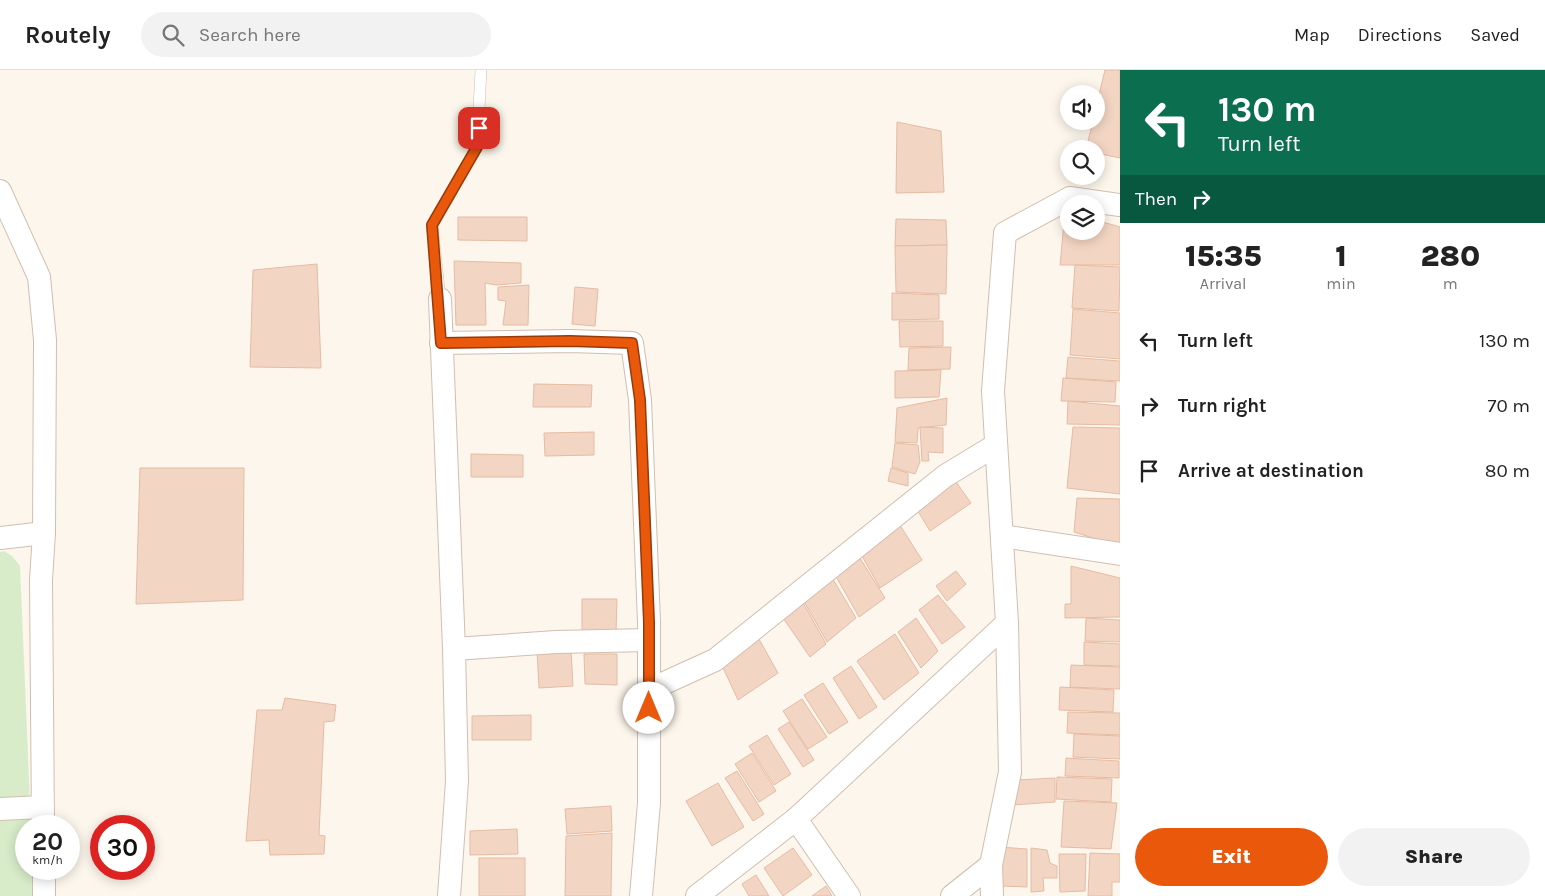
<!DOCTYPE html>
<html lang="en">
<head>
<meta charset="utf-8">
<style>
	:root { --surface:#fff; --page:#f2f2f2; --text:#222; --muted:#767676; --line:#e0e0e0; --accent:#ea580c }
	body { margin:0; font-family:Karla,sans-serif; background:var(--page); color:var(--text); height:100vh; display:flex; flex-direction:column; font-size:19px; white-space:nowrap }
	* { box-sizing:border-box; margin:0 }
	p { font-size:16px; color:var(--muted) }
	.icon { flex:none; width:28px; height:28px; fill:none; stroke:currentColor; stroke-width:2; stroke-linecap:round; stroke-linejoin:round }
	.map { position:relative; flex:1; overflow:hidden }
	.drawer { display:flex; flex-direction:column; background:var(--surface); width:425px }
	.drawer>* { flex:none }
	.banner { background:#0b6e4f; color:#fff; overflow:hidden }
	.buttons { position:absolute; left:1060px; top:15px; display:grid; gap:10px }
	.buttons a { display:grid; place-items:center; width:45px; height:45px; border-radius:50%; background:var(--surface); box-shadow:0 2px 12px #0003; font-size:25px }
	.speed { position:absolute; left:15px; top:745px; display:flex; gap:10px; font-size:25px; font-weight:700; text-align:center }
	.speed>* { display:grid; place-content:center; width:65px; height:65px; border-radius:50%; background:var(--surface); box-shadow:0 2px 12px #0003; line-height:1 }
	.speed small { font-size:12px; font-weight:400 }
	.speed .limit { border:8px solid #d22; background:#fff; color:#111 }
	.pin { position:absolute; display:grid; place-items:center; width:42px; height:42px; color:#fff; margin:-21px; border-radius:10px; box-shadow:0 2px 8px #0006 }
	.me { position:absolute; width:55px; margin:-28px; rotate:0deg; stroke-linejoin:round; filter:drop-shadow(0 0 4px #0008) }
	.turn { display:flex; align-items:center; gap:18px; height:105px; padding:0 15px; font-size:22px }
	.turn .icon { width:65px; height:65px; stroke-width:2.5 }
	.turn b { display:block; font-size:35px; line-height:42px }
	.then { display:flex; align-items:center; height:48px; padding:0 15px; background:#0003; gap:10px; font-size:19px }
	.eta { display:flex; justify-content:space-evenly; align-items:center; height:85px; text-align:center }
	.eta b { font-size:30px; font-weight:800; line-height:35px }
	.primary-button { display:flex; gap:10px; margin-top:auto; padding:10px 15px }
	.primary-button a { flex:1; height:58px; border-radius:30px; background:var(--accent); color:#fff; font-size:20px; font-weight:800; line-height:58px; text-align:center }
	.primary-button a+a { background:var(--page); color:var(--text) }
	ul { padding:0; list-style:none }
	li { display:flex; align-items:center; gap:15px; height:65px; padding:0 15px }
	li div { flex:1 }
	li b { display:block; font-size:19px }
	li em { font-style:normal }
	header { display:flex; align-items:center; gap:30px; box-sizing:border-box; height:70px; padding:0 25px; background:var(--surface); border-bottom:1px solid var(--line) }
	header strong { font-size:24px }
	nav { display:flex; gap:28px; margin-inline-start:auto; font-size:18px }
	.search { width:350px; height:45px; background:var(--page); display:flex; align-items:center; gap:12px; box-sizing:border-box; padding:0 18px; border-radius:28px; color:var(--muted); font-size:19px }
	main { display:flex; flex:1; min-height:0 }
	.map>svg:first-child { display:block }
</style>
</head>
<body>
<header>
<strong>Routely</strong>
<div class="search"><svg class="icon" aria-label="search" viewBox="0 0 24 24"><circle cx="10" cy="10" r="6"/><path d="M15 15l6 6"/></svg>Search here</div>
<nav><a>Map</a><a>Directions</a><a>Saved</a></nav>
</header>
<main>
<div class="map">
<svg width="1120" height="826" viewBox="0 0 1120 826">
	<rect width="100%" height="100%" fill="#fdf6ec"/>
	<polygon fill="#d8ecc9" points="4,481 12,486 20,496 31,756 26,756 26,799 33,799 34,826 0,826 0,482"/>
	<g fill="#f3d5c3" stroke="#e6bba3">
		<polygon points="1105,0 1120,0 1120,88 1096,83 1096,79 1086,79 1093,51 1096,51 1096,37"/>
		<polygon points="897,52 941,61 944,122 896,123"/>
		<polygon points="1065,142 1069,143 1069,161 1096,161 1096,150 1120,157 1120,195 1060,195"/>
		<polygon points="458,147 527,147 527,171 458,170"/>
		<polygon points="896,149 946,150 947,175 895,176"/>
		<polygon points="947,175 946,224 896,222 895,176"/>
		<polygon points="454,191 521,193 521,213 496,215 485,213 486,255 456,255"/>
		<polygon points="317,194 321,298 250,297 253,200"/>
		<polygon points="1075,195 1120,197 1119,241 1072,238"/>
		<polygon points="529,215 528,255 503,255 506,231 498,230 498,217"/>
		<polygon points="575,217 598,219 595,256 572,254"/>
		<polygon points="892,223 939,225 939,249 892,250"/>
		<polygon points="1073,239 1120,243 1120,289 1070,285"/>
		<polygon points="899,251 943,251 943,276 900,277"/>
		<polygon points="951,277 950,299 908,300 909,278"/>
		<polygon points="1068,287 1120,291 1120,311 1066,308"/>
		<polygon points="941,300 939,327 895,328 895,301"/>
		<polygon points="1063,308 1116,312 1115,332 1061,331"/>
		<polygon points="534,314 592,315 591,337 533,337"/>
		<polygon points="947,328 946,355 918,358 917,373 895,372 897,338"/>
		<polygon points="1068,331 1120,336 1120,355 1067,354"/>
		<polygon points="920,357 943,358 943,383 928,382 929,391 922,391"/>
		<polygon points="1073,357 1120,358 1120,424 1067,418"/>
		<polygon points="594,362 594,385 545,386 544,363"/>
		<polygon points="895,373 918,375 920,392 915,404 892,397"/>
		<polygon points="471,384 523,385 523,407 471,407"/>
		<polygon points="140,398 244,398 243,530 136,534"/>
		<polygon points="891,398 908,403 908,416 888,411"/>
		<polygon points="956,412 971,433 930,461 916,438"/>
		<polygon points="1077,428 1120,429 1120,473 1108,473 1074,462"/>
		<polygon points="896,449 922,490 880,518 858,479"/>
		<polygon points="858,485 885,528 859,547 834,503"/>
		<polygon points="1071,496 1120,508 1120,547 1065,548 1065,534 1071,534"/>
		<polygon points="956,501 966,514 947,531 936,516"/>
		<polygon points="831,506 856,548 827,572 802,528"/>
		<polygon points="938,525 965,557 942,574 919,540"/>
		<polygon points="582,529 617,529 616,562 582,562"/>
		<polygon points="801,529 826,574 810,587 781,545"/>
		<polygon points="916,548 938,581 921,598 898,562"/>
		<polygon points="1086,548 1120,550 1120,572 1085,571"/>
		<polygon points="755,562 778,603 738,630 719,589"/>
		<polygon points="895,564 919,603 884,630 857,591"/>
		<polygon points="1084,572 1120,574 1120,596 1084,595"/>
		<polygon points="571,580 573,616 539,618 537,581"/>
		<polygon points="584,584 617,584 617,615 585,614"/>
		<polygon points="1071,595 1120,597 1120,619 1070,617"/>
		<polygon points="851,596 877,637 859,649 833,608"/>
		<polygon points="823,613 848,652 829,664 804,625"/>
		<polygon points="1060,617 1114,620 1113,642 1059,640"/>
		<polygon points="285,628 336,635 334,651 324,652 319,765 325,766 324,784 270,785 269,770 246,771 257,640 282,640"/>
		<polygon points="802,629 827,667 808,679 783,641"/>
		<polygon points="1068,642 1120,643 1120,665 1067,663"/>
		<polygon points="531,645 531,670 472,670 472,646"/>
		<polygon points="789,652 814,690 803,697 778,659"/>
		<polygon points="1074,664 1120,666 1120,689 1073,687"/>
		<polygon points="767,665 791,704 774,715 749,676"/>
		<polygon points="752,683 776,721 759,732 735,694"/>
		<polygon points="1066,688 1119,691 1119,708 1065,706"/>
		<polygon points="737,701 764,744 753,751 725,708"/>
		<polygon points="1057,707 1112,709 1111,732 1056,729"/>
		<polygon points="1055,708 1055,732 1013,735 1016,710"/>
		<polygon points="718,713 744,757 712,776 686,731"/>
		<polygon points="1064,731 1117,733 1111,779 1061,777"/>
		<polygon points="611,736 612,761 567,764 565,739"/>
		<polygon points="517,759 518,784 470,785 470,761"/>
		<polygon points="612,763 611,826 565,826 566,766"/>
		<polygon points="1000,777 1027,779 1027,817 1001,816"/>
		<polygon points="793,778 812,805 783,826 764,798"/>
		<polygon points="1031,778 1047,780 1050,793 1057,796 1057,808 1043,808 1044,821 1031,822"/>
		<polygon points="1090,783 1120,784 1120,812 1112,812 1112,826 1088,826"/>
		<polygon points="1059,784 1086,784 1085,821 1060,822"/>
		<rect x="479" y="788" width="46" height="38"/>
		<polygon points="756,805 769,826 749,826 742,814"/>
		<polygon points="826,816 832,826 812,826"/>
	</g>
	<g fill="none" stroke-linecap="round" stroke-linejoin="round">
		<g stroke="#d1beb0" stroke-width="12">
			<polyline id="lane" points="440,229 432,155 477,77 481,0"/>
		</g>
		<g stroke="#d1beb0" stroke-width="24">
			<g id="street">
				<polyline points="0,121 39,207 45,270 44,463 41,510 43,756"/>
				<polyline points="440,229 454,579 457,711 449,826"/>
				<polyline points="441,273 570,271 632,273 640,330 649,552 649,733 641,826"/>
				<polyline points="1002,466 1120,484"/>
				<polyline points="0,468 44,463"/>
				<polyline points="454,579 556,572 649,570"/>
				<polyline points="649,620 715,590 945,406 996,375"/>
				<polyline points="0,739 43,737"/>
				<polyline points="796,749 849,826"/>
				<polyline points="44,799 44,826"/>
				<polyline points="697,826 796,749 1007,553"/>
				<polyline points="952,826 991,795"/>
				<polyline points="992,826 991,795 1010,702 1007,553 993,321 1005,163 1070,128 1120,135"/>
			</g>
		</g>
		<use href="#lane" stroke="#fff" stroke-width="11"/>
		<use href="#street" stroke="#fff" stroke-width="22"/>
	</g>
	<g fill="none" stroke-linecap="round" stroke-linejoin="round">
		<g stroke="#983908" stroke-width="12">
			<polyline id="route" points="479,58 477,77 432,155 441,273 570,271 632,273 640,330 649,552 649,638"/>
		</g>
		<use href="#route" stroke="#ea580c" stroke-width="9"/>
	</g>
</svg>
<div class="buttons">
<a><svg class="icon" aria-label="sound" viewBox="0 0 24 24"><path d="M4 9h4l5-4v14l-5-4H4zM17 9q2 3 0 6"/></svg></a>
<a><svg class="icon" aria-label="search" viewBox="0 0 24 24"><circle cx="10" cy="10" r="6"/><path d="M15 15l6 6"/></svg></a>
<a><svg class="icon" aria-label="layers" viewBox="0 0 24 24"><path d="M12 4l9 5-9 5-9-5zM3 14l9 5 9-5"/></svg></a>
</div>
<div class="speed"><div>20<small>km/h</small></div><div class="limit">30</div></div>
<div class="pin" style="left:479px;top:58px;background:#d93025"><svg class="icon" aria-label="arrive" viewBox="0 0 24 24"><path d="M6 21V4h12l-3 4 3 4H6"/></svg></div>
<svg class="me" style="left:649px;top:638px" viewBox="-20 -20 40 40"><circle r="19" fill="#fff"/><path d="M0-13L10 11 0 6-10 11z" fill="#ea580c"/></svg>
</div>
<section class="drawer">
<div class="banner">
<div class="turn"><svg class="icon" aria-label="left" viewBox="0 0 24 24"><path d="M17 20v-9H6M10 6l-5 5 5 5"/></svg><div><b>130 m</b>Turn left</div></div>
<div class="then">Then<svg class="icon" aria-label="right" viewBox="0 0 24 24"><path d="M7 20v-9h11M14 6l5 5-5 5"/></svg></div>
</div>
<div class="eta">
<div><b>15:35</b><p>Arrival</p></div>
<div><b>1</b><p>min</p></div>
<div><b>280</b><p>m</p></div>
</div>
<ul>
<li><svg class="icon" aria-label="left" viewBox="0 0 24 24"><path d="M17 20v-9H6M10 6l-5 5 5 5"/></svg><div><b>Turn left</b></div><em>130 m</em></li>
<li><svg class="icon" aria-label="right" viewBox="0 0 24 24"><path d="M7 20v-9h11M14 6l5 5-5 5"/></svg><div><b>Turn right</b></div><em>70 m</em></li>
<li><svg class="icon" aria-label="arrive" viewBox="0 0 24 24"><path d="M6 21V4h12l-3 4 3 4H6"/></svg><div><b>Arrive at destination</b></div><em>80 m</em></li>
</ul>
<div class="primary-button"><a>Exit</a><a>Share</a></div>
</section>
</main>
</body>
</html>
